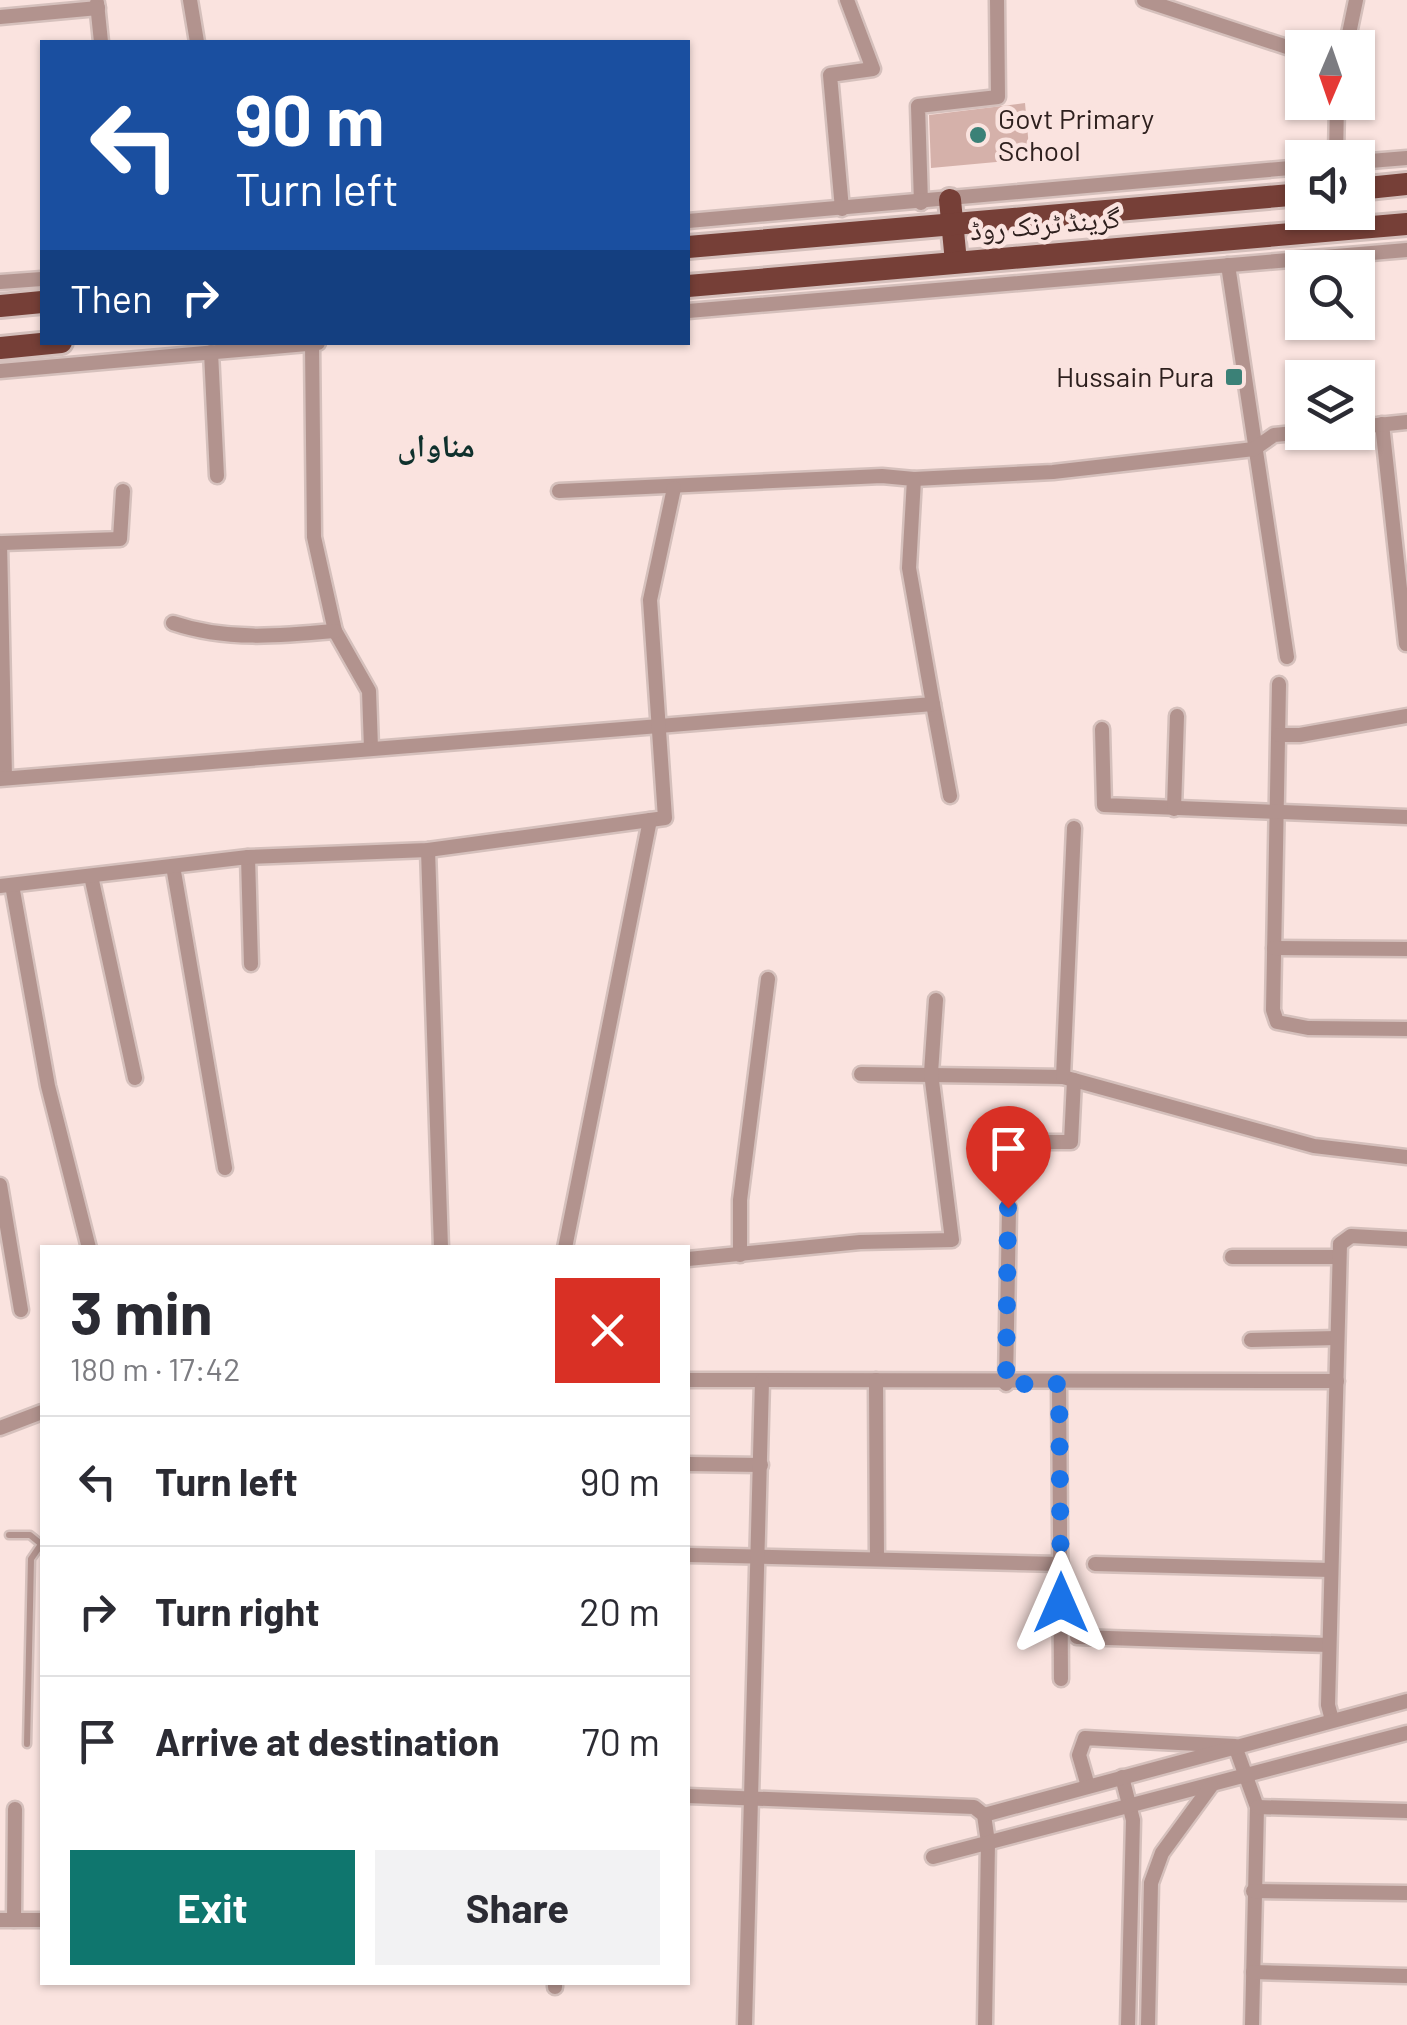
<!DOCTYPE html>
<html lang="en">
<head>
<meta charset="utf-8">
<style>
	:root { --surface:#fff; --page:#f2f2f3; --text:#2b2b33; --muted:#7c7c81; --line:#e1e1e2; --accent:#0f766e }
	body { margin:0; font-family:Barlow,"Noto Naskh Arabic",sans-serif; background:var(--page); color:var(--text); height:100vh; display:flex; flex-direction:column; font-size:38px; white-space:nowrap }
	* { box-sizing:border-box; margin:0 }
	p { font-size:32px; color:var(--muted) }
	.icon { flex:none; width:55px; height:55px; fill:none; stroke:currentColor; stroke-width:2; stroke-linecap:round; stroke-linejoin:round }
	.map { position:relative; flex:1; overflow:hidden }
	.sheet { position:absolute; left:40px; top:1245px; width:650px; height:740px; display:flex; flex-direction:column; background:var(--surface); border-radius:0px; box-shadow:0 2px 8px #0004 }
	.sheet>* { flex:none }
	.hud { position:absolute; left:40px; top:40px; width:650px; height:305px; border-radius:0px; box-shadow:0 2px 8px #0004; background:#1a4fa0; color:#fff; overflow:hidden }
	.needle { width:65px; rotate:182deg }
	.tools { position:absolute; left:1285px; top:30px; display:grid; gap:20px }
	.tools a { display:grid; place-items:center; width:90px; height:90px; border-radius:0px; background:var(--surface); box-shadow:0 2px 8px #0004; font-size:50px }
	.pin { position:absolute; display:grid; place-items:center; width:85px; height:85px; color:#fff; margin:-102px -42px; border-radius:50% 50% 50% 0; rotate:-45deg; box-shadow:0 0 10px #0007 }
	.pin .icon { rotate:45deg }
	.me { position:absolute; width:110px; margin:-55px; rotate:0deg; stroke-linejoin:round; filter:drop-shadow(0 0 8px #0008) }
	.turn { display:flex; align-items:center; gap:35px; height:210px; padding:0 30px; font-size:45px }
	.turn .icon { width:130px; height:130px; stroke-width:2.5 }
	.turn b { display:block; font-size:70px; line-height:85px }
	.then { display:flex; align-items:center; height:95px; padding:0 30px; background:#0003; gap:20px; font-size:38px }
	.round { display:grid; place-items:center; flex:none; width:105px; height:105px; border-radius:0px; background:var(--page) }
	.head { display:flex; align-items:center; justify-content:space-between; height:170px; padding:0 30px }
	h1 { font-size:60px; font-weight:700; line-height:75px }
	.action { display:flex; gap:20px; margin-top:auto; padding:20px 30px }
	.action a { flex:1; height:115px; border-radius:0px; background:var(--accent); color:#fff; font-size:40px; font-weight:700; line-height:115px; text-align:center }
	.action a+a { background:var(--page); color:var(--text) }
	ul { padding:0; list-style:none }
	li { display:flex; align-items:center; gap:30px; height:130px; padding:0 30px; border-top:2px solid var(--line) }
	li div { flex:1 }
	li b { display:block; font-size:38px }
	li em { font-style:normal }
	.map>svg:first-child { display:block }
</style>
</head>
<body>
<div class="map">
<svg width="1407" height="2025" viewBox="0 0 1407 2025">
	<rect width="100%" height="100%" fill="#fae3df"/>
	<polygon fill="#d5b1aa" points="1025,103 1030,159 931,168 929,115"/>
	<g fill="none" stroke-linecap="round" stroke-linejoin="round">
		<g stroke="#d5c0bc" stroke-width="11">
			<g id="service">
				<polyline points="9,1535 30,1535 41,1544"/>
				<polyline points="27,1744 31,1559 42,1543"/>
			</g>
		</g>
		<g stroke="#d5c0bc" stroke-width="19">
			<g id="minor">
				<polyline points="190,0 197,42"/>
				<polyline points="1144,0 1302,52"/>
				<polyline points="97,3 101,42"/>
				<polyline points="0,17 98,8"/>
				<polyline points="1346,48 1356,0"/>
				<polyline points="1336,158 1337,102"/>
				<polyline points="1358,162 1407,158"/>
				<polyline points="921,203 918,106 998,97 997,0"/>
				<polyline points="842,209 830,75 873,69 847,0"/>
				<polyline points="688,221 1302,167"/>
				<polyline points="1228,265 1287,657"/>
				<polyline points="0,282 42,279"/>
				<polyline points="688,311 1407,250"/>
				<polyline points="312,343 314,537 335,631 369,691 371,748"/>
				<polyline points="211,352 217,476"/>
				<polyline points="0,371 318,343"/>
				<polyline points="1382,424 1406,644"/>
				<polyline points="1358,427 1407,422"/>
				<polyline points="914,479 1053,472 1254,449 1274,435 1305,432"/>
				<polyline points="0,543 5,778"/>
				<polyline points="3,543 120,539 123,491"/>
				<path d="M173,623C226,641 280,636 335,631"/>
				<polyline points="1279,684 1273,1010 1277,1022 1308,1028 1407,1029"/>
				<polyline points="933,704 950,796"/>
				<polyline points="1102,729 1104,805 1407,817"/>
				<polyline points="1279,735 1300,735 1407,716"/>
				<polyline points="0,779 933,704 909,568 914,479 882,476 559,491"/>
				<polyline points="1174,809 1177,716"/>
				<polyline points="428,850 441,1248"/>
				<polyline points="248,857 251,964"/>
				<polyline points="173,866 225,1168"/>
				<polyline points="91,876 135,1078"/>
				<polyline points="12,885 48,1086 89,1248"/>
				<polyline points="0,886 248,857 428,850 665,818 650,600 674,488"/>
				<polyline points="1274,948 1407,949"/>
				<polyline points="861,1074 1063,1077 1314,1146 1407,1157"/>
				<polyline points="1063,1077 1074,828"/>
				<polyline points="1026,1142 1071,1142 1074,1080"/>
				<polyline points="0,1185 21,1310"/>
				<polyline points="565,1248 650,820"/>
				<polyline points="740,1255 740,1200 768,979"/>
				<polyline points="1232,1257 1339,1257"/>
				<polyline points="688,1259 860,1242 952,1240 931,1073 936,1000"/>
				<polyline points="1251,1340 1337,1338"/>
				<polyline points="688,1380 1337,1381"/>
				<polyline points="876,1380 877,1559"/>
				<polyline points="1059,1383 1061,1679"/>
				<polyline points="1006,1384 1009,1208"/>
				<polyline points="0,1428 42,1412"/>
				<polyline points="688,1464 761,1465"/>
				<polyline points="688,1555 1061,1564"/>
				<polyline points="1095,1564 1331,1570"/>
				<polyline points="1077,1637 1329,1645"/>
				<polyline points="1332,1720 1328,1705 1340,1244 1351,1236 1407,1239"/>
				<polyline points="1122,1777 1133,1820 1128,2025"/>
				<polyline points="1088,1786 1079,1755 1085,1738 1235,1746 1257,1807 1252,2025"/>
				<polyline points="688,1796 974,1807 984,1815 988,1842 985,2025"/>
				<polyline points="1257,1807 1407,1811"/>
				<polyline points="984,1815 1407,1701"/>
				<polyline points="933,1857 1407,1733"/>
				<polyline points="1253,1891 1407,1893"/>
				<polyline points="0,1920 42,1920"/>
				<polyline points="14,1920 15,1809"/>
				<polyline points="1253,1972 1407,1976"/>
				<polyline points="555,1987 555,1982"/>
				<polyline points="745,2025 762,1381"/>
				<polyline points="1148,2025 1151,1883 1162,1853 1211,1786"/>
			</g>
		</g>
		<g stroke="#d5c0bc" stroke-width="28">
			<g id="trunk">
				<polyline points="1358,189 1407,184"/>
				<polyline points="950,200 956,262"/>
				<polyline points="688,247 1302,194"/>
				<polyline points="688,286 1407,224"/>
				<polyline points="0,306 42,302"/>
				<polyline points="0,348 61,342"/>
			</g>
		</g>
		<use href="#service" stroke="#b2938e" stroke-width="6"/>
		<use href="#minor" stroke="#b2938e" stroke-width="14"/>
		<use href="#trunk" stroke="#763f37" stroke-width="22"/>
	</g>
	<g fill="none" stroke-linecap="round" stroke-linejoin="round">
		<polyline stroke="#1a73e8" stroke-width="18" stroke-dasharray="0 32.4" points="1008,1208 1006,1384 1059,1384 1061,1603"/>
	</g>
	<g fill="#3b8177" stroke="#fae3df" stroke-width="4">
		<circle cx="978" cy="135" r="10"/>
		<rect x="1224" y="367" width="20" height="20" rx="5"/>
	</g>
	<g text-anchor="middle" stroke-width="9" stroke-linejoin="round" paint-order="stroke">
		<g font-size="28" fill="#2e201e" stroke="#fae3df" text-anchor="start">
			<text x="998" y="129">Govt Primary<tspan x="998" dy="32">School</tspan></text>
			<text x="1214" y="387" text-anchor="end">Hussain Pura</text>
		</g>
		<g font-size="28" fill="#2e201e" stroke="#fae3df">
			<text transform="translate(1045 224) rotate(-5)" y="10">گرینڈ ٹرنک روڈ</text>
		</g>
		<g font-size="32" font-weight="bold" fill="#0f312d" stroke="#fae3df">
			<text x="436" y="457">مناواں</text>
		</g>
	</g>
</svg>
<div class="tools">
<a><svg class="needle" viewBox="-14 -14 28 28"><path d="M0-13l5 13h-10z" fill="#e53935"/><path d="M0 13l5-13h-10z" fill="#7c7c81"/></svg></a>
<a><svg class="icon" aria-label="sound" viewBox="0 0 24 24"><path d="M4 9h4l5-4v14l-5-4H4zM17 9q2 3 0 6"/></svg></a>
<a><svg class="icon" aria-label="search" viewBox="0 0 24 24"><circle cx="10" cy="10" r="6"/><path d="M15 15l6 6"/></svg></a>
<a><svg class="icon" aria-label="layers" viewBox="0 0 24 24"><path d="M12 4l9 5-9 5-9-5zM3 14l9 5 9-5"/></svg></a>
</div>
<div class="pin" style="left:1008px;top:1208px;background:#d93025"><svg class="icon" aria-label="arrive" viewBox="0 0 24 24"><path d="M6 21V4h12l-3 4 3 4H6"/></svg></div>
<svg class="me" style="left:1061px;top:1603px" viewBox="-20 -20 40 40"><path d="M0-17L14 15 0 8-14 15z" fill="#1a73e8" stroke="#fff" stroke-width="4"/></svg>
<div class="hud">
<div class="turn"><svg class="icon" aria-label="left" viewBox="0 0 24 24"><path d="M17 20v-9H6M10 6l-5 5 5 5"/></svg><div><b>90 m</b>Turn left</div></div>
<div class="then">Then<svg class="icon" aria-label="right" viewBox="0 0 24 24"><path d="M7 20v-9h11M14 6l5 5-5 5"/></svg></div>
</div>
<section class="sheet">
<div class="head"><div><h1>3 min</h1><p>180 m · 17:42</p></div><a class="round" style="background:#d93025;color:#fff"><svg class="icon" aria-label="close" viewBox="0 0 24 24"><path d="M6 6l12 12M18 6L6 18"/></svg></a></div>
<ul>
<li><svg class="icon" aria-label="left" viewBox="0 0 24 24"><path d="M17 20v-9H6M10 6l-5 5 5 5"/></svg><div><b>Turn left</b></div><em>90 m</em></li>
<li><svg class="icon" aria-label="right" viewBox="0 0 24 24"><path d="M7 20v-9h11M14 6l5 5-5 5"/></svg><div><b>Turn right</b></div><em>20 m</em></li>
<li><svg class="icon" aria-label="arrive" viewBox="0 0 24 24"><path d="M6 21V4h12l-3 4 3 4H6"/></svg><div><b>Arrive at destination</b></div><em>70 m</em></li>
</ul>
<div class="action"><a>Exit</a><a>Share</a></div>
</section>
</div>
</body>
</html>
